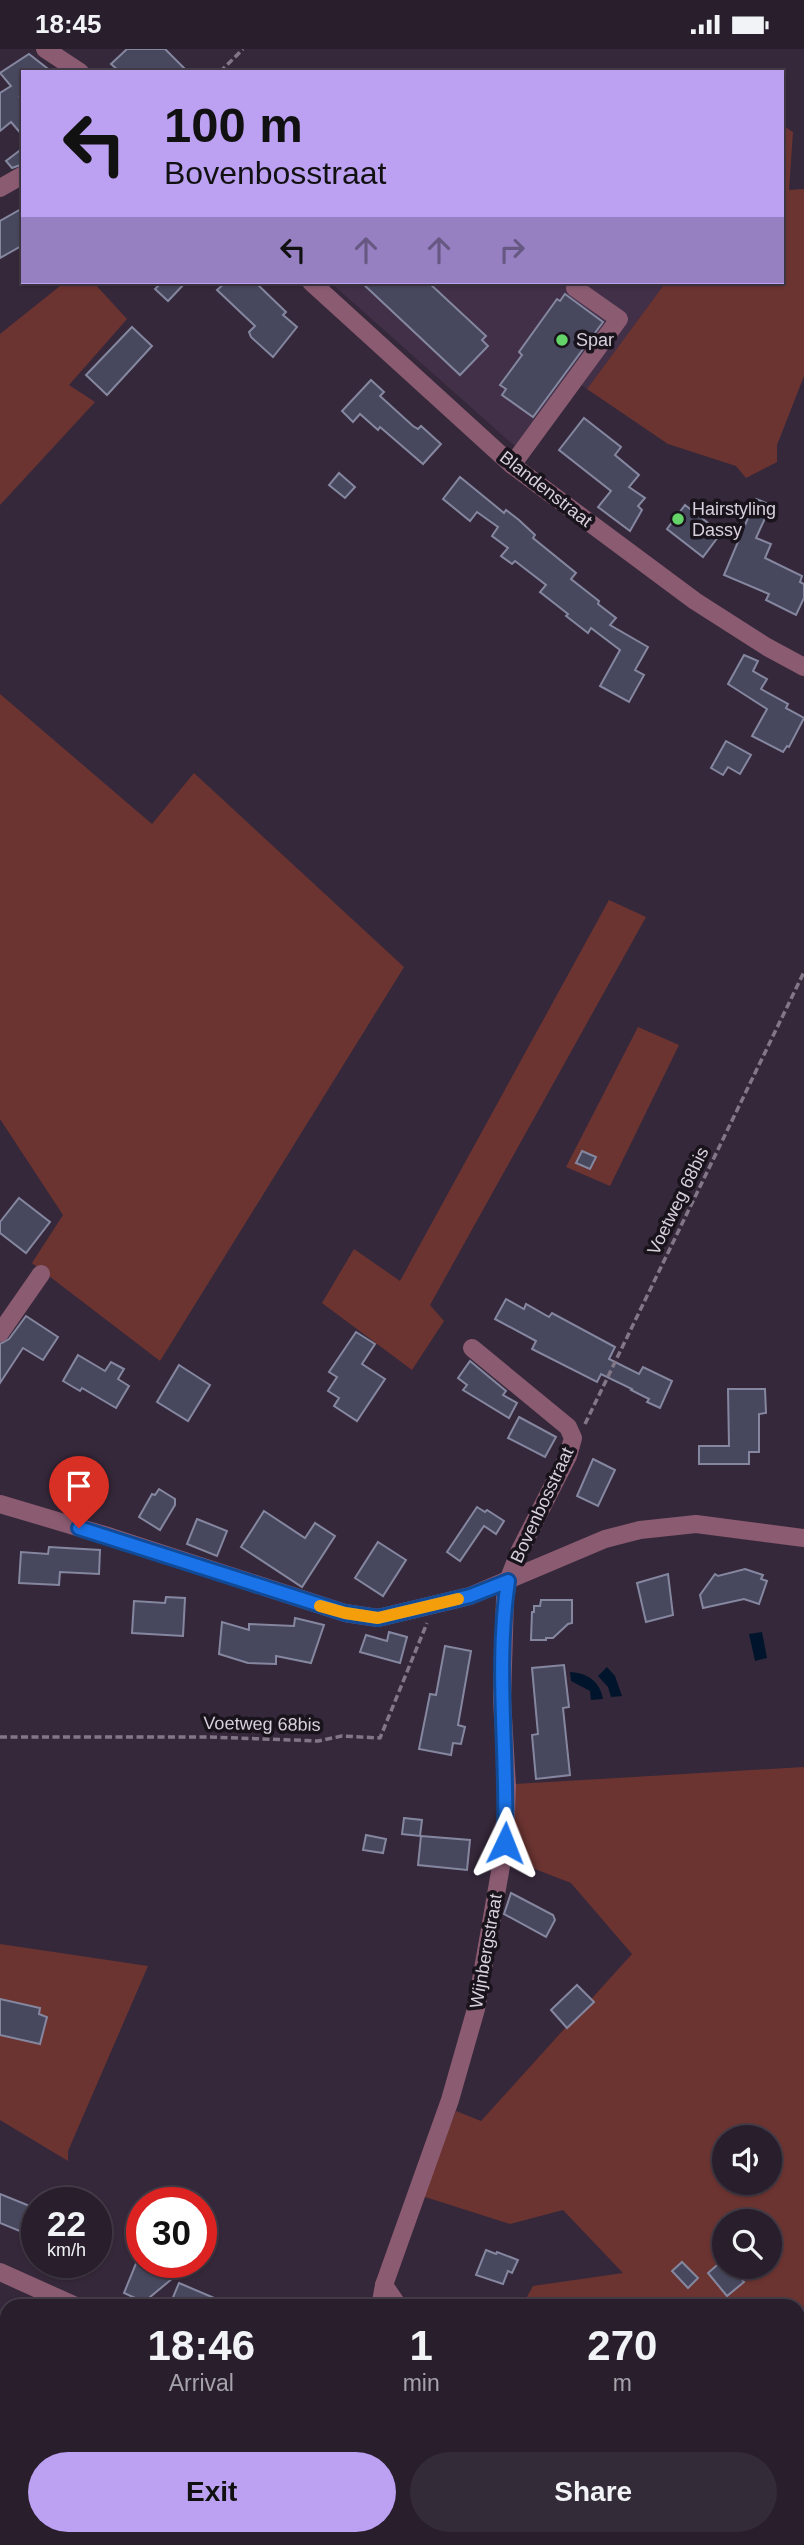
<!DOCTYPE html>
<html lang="en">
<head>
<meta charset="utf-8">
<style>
	:root { --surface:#281e2c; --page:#342b38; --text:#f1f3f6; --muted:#a5a2a9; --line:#443c48; --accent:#bca0f2 }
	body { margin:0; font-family:Helvetica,sans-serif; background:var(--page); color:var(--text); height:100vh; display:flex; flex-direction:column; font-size:26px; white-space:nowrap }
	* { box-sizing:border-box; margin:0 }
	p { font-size:23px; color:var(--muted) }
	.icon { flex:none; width:38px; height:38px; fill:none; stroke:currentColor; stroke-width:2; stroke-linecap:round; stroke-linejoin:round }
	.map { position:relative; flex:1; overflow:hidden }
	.sheet { position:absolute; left:0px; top:2250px; width:805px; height:247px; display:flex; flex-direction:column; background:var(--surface); border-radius:21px 21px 0 0; box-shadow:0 2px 5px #0004,0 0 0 2px var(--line) }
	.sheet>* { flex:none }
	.banner { position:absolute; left:21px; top:21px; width:763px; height:214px; border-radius:0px; box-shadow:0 2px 5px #0004,0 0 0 2px var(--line); background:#bca0f2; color:#111; overflow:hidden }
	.controls { position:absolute; left:712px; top:2076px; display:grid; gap:14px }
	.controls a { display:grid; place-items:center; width:70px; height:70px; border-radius:50%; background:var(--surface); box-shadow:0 2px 5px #0004,0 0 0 2px var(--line); font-size:35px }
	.speed { position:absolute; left:21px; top:2138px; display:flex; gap:14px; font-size:35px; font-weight:700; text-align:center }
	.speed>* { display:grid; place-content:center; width:91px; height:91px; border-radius:50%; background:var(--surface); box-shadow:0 2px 5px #0004,0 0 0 2px var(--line); line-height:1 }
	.speed small { font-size:18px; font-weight:400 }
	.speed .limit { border:10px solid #d22; background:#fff; color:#111 }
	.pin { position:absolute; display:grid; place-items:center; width:60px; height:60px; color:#fff; margin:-72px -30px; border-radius:50% 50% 50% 0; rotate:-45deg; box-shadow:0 0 7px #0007 }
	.pin .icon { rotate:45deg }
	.me { position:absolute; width:77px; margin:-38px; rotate:2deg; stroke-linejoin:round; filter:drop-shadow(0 0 5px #0008) }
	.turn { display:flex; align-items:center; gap:24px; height:147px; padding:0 28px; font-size:32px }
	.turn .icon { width:91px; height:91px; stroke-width:2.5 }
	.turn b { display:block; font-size:49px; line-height:60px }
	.lanes { display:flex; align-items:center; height:66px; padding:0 28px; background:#0003; justify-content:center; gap:35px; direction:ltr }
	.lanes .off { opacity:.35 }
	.eta { display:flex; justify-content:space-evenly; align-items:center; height:119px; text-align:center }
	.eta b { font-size:42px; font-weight:600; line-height:49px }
	.primary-button { display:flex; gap:14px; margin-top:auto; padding:14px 28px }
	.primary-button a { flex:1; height:80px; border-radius:42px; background:var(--accent); color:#111; font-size:28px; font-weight:600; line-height:80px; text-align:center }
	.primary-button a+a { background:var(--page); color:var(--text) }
	.status { display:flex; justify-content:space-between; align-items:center; height:49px; padding:0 35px; background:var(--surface); direction:ltr }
	.status svg { height:19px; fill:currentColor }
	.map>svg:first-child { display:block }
</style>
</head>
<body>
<div class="status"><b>18:45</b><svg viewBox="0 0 49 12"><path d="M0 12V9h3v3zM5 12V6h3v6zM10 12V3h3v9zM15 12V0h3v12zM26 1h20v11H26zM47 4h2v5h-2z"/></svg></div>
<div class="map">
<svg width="804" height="2496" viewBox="0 0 804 2496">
	<rect width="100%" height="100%" fill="#35283a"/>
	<polygon fill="#413048" points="330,233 666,233 587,340 580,335 527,408"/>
	<g fill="#6c3431" fill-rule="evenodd">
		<polygon points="782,76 793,83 789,141 804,140 804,327 777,396 777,413 746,429 736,417 668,395 587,340 666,233 782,233"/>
		<polygon points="65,233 93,233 127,270 69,336 95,353 0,456 0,285"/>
		<polygon points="0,645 152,775 194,724 404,918 160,1312 32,1214 63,1166 0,1070"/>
		<polygon points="609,851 646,868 430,1256 444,1272 412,1321 322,1254 354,1200 400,1232"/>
		<polygon points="638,978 679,996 610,1137 566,1118"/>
		<path d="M804,1718V2487L798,2481V2258L522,2257L533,2237L623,2224L563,2161L510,2175L422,2147L456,2062L481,2072L632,1905L571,1834L527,1817L512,1805L515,1735ZM724,2088H770V2133H724ZM724,2172H770V2217H724Z"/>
		<polygon points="0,1895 148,1917 68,2102 68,2112 0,2071"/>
		<polygon points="161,2490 255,2490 254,2496 160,2496"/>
	</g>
	<g fill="#00152b">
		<polygon points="762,1583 767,1609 755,1612 749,1585"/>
		<polygon points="607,1618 615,1627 622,1647 611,1648 608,1638 598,1627"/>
		<path d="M570,1623C587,1624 600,1632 603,1650L591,1651L590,1642L571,1632Z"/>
	</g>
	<g fill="#47485e" stroke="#8587a0" stroke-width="2">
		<polygon points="127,0 165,0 188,23 120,23 111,15"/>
		<polygon points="29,5 52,23 23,23 23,51 19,47 23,51 23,87 11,73 0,82 0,44 11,37 0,24"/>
		<polygon points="23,99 23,115 12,119 6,112"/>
		<polygon points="23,159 23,196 0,209 0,172"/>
		<polygon points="162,233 186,233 168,252 155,240"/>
		<polygon points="226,233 255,233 286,263 283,266 297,278 273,308 251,288 249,283 255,277 217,241"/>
		<polygon points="361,233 428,233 486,287 482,291 488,297 460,326"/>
		<polygon points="565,245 603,273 533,368 502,346 506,340 500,336 522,306 519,303 557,250 560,252"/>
		<polygon points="132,278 152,297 107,346 86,326"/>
		<polygon points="371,331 384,343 380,347 413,377 418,380 421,377 441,395 423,415 380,378 378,381 360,365 353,373 342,362"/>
		<polygon points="584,369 621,398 615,406 639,426 629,438 645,449 638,457 642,461 630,482 598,458 611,442 559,401"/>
		<polygon points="339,424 355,438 345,449 329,436"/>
		<polygon points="460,428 504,464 506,461 519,471 535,486 533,489 576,524 571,530 599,552 598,555 616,569 610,576 648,598 635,621 644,626 629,653 600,637 620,601 591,579 588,584 566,567 568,565 540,543 546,536 515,512 512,515 501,507 508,499 492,487 498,478 477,463 470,472 443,450"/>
		<polygon points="756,450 771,456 756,489 771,495 765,509 802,527 800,533 804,535 804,549 796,566 766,551 769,545 724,526"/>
		<polygon points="685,456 721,484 703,508 667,480"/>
		<polygon points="744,606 758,612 753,622 767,630 761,640 788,655 786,659 804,669 789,698 787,697 783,703 752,687 767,660 728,635"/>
		<polygon points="726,692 751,706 740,725 728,718 723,726 711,719"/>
		<polygon points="582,1102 596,1108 590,1120 576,1114"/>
		<polygon points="19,1149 50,1173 26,1204 0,1184 0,1173"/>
		<polygon points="506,1250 524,1260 526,1255 549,1268 552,1264 615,1298 609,1310 639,1325 643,1318 672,1332 660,1359 647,1353 649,1350 631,1341 632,1340 601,1325 597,1333 532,1300 536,1292 495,1270"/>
		<polygon points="26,1267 58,1288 43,1311 23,1299 0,1334 0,1295 9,1290"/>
		<polygon points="356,1283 375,1295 362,1315 385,1330 357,1372 334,1357 339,1349 328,1342 337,1328 329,1323"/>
		<polygon points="78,1306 105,1322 111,1313 124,1320 118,1330 129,1337 116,1359 82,1339 80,1342 63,1332"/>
		<polygon points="470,1312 506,1342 503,1346 517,1354 509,1369 463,1341 467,1336 458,1329"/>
		<polygon points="179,1316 210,1336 188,1372 157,1353"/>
		<polygon points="728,1340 765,1340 766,1364 759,1365 759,1403 749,1403 749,1415 699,1415 699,1397 729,1397"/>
		<polygon points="519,1368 556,1388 545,1408 508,1389"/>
		<polygon points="593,1410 615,1421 598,1457 577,1447"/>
		<polygon points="159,1440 175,1450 175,1456 160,1481 139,1468 152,1445 155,1446"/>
		<polygon points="477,1458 485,1463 487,1461 504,1472 496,1485 484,1477 460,1512 447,1503"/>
		<polygon points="264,1462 305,1489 315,1474 335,1487 302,1538 241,1498"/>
		<polygon points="197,1470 227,1482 217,1507 187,1495"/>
		<polygon points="378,1493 406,1511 383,1547 355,1529"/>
		<polygon points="49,1498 100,1501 99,1525 60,1523 59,1536 19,1534 21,1503 48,1505"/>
		<polygon points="745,1520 763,1526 761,1530 767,1532 759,1555 744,1550 703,1559 700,1546 715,1525 718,1527"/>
		<polygon points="668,1525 673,1566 646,1573 637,1534"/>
		<polygon points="166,1548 185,1549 183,1587 132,1584 134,1552 165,1554"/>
		<polygon points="541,1551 572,1551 572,1574 568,1575 553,1589 546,1589 546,1591 531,1591 532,1563 534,1563 534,1557 540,1557"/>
		<polygon points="295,1569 324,1576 311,1614 276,1607 276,1615 248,1614 219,1605 222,1573 249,1581 249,1575 294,1577"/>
		<polygon points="389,1583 407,1588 400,1614 360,1603 366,1586 387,1592"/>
		<polygon points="445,1597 471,1602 458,1676 465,1678 461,1695 453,1694 451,1706 419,1700 430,1645 436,1646"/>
		<polygon points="564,1616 569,1658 563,1659 570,1726 536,1730 532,1686 538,1685 532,1619"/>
		<polygon points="404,1769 422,1771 420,1787 402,1785"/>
		<polygon points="366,1786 386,1790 383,1804 363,1801"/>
		<polygon points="421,1787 470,1791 467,1821 418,1816"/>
		<polygon points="511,1844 553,1866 555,1871 546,1888 504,1865"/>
		<polygon points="577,1936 594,1953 567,1979 551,1961"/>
		<polygon points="0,1950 40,1959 39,1965 47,1968 40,1995 0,1986"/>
		<polygon points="0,2145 37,2160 37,2189 0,2174"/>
		<polygon points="486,2201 496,2205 497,2203 518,2211 512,2224 508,2222 503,2235 476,2226"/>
		<polygon points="724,2210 724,2217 730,2217 744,2233 727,2247 708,2224"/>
		<polygon points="137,2212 173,2229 144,2253 124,2244"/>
		<polygon points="682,2213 698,2229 688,2239 672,2222"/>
		<polygon points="179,2234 233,2257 233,2258 169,2258"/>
	</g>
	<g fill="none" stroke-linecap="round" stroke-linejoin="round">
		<g stroke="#827787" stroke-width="3.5" stroke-dasharray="7 3.5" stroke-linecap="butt">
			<polyline points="220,23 243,0"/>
			<polyline points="585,1375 804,923"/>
			<polyline points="0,1688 210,1688 318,1692 342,1687 380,1689 427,1574"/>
			<polyline points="85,2496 86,2490"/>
		</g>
		<g stroke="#8b5b71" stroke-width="18">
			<polyline points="45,0 80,23"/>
			<polyline points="0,139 23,126"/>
			<polyline points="311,233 512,416 695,552 767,598 804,618"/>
			<polyline points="512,416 619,270 575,239"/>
			<polyline points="0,1284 41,1225"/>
			<polyline points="0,1455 111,1488 345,1564 378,1569 470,1547 605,1490 640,1481 696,1475 804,1489"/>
			<polyline points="0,2223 78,2258"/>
			<polyline points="384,2236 399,2258"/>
			<polyline points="380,2258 384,2236 450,2051 476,1960 505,1794 507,1737 502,1650 505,1550 508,1532 520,1501 568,1407 573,1389 568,1378 472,1299"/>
			<polyline points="435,2490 442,2496"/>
		</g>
	</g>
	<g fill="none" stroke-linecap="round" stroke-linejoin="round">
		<g stroke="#114b97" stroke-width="18">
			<path id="route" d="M79,1479L345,1564L378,1569L470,1547L508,1532C495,1618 508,1707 505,1794"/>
		</g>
		<use href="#route" stroke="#1a73e8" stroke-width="12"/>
		<polyline stroke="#f59e0b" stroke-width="12" points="320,1557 345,1564 378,1569 458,1550"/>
	</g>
	<g fill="#64d468" stroke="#19131c" stroke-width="2.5">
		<circle cx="562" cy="291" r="7"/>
		<circle cx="678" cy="470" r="7"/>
	</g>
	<g text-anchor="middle" stroke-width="7" stroke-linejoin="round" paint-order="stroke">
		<g font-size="18" fill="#d8d0dc" stroke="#19131c" text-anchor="start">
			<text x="576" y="297">Spar</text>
			<text x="692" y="466">Hairstyling<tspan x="692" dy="21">Dassy</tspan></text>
		</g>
		<g font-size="18" fill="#d8d0dc" stroke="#19131c">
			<text transform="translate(546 440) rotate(38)" y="6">Blandenstraat</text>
			<text transform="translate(678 1152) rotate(-64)" y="6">Voetweg 68bis</text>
			<text transform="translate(542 1456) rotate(-65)" y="6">Bovenbosstraat</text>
			<text transform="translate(262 1675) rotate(1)" y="6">Voetweg 68bis</text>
			<text transform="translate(486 1902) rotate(-80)" y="6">Wijnbergstraat</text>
		</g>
	</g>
</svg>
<div class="controls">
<a><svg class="icon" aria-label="sound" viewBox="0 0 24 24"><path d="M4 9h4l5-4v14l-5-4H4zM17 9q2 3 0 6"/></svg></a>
<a><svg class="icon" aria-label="search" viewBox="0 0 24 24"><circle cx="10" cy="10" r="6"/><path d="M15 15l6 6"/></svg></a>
</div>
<div class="speed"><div>22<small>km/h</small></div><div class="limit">30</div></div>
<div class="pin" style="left:79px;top:1479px;background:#d93025"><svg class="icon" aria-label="arrive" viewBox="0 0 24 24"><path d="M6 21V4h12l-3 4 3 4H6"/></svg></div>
<svg class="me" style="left:505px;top:1794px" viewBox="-20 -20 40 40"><path d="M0-17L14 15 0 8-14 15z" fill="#1a73e8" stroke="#fff" stroke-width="4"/></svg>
<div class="banner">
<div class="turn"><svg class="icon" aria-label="left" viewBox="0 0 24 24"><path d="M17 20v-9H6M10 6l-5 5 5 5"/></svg><div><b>100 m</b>Bovenbosstraat</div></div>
<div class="lanes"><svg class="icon" aria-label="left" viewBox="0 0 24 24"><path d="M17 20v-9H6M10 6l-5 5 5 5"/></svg><svg class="icon off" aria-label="ahead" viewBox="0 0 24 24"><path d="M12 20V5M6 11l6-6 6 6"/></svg><svg class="icon off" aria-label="ahead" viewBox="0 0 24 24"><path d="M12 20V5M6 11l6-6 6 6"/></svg><svg class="icon off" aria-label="right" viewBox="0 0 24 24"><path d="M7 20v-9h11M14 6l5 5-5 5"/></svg></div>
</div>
<section class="sheet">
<div class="eta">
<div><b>18:46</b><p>Arrival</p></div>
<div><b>1</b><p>min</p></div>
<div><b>270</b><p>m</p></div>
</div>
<div class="primary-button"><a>Exit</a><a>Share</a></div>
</section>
</div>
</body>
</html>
